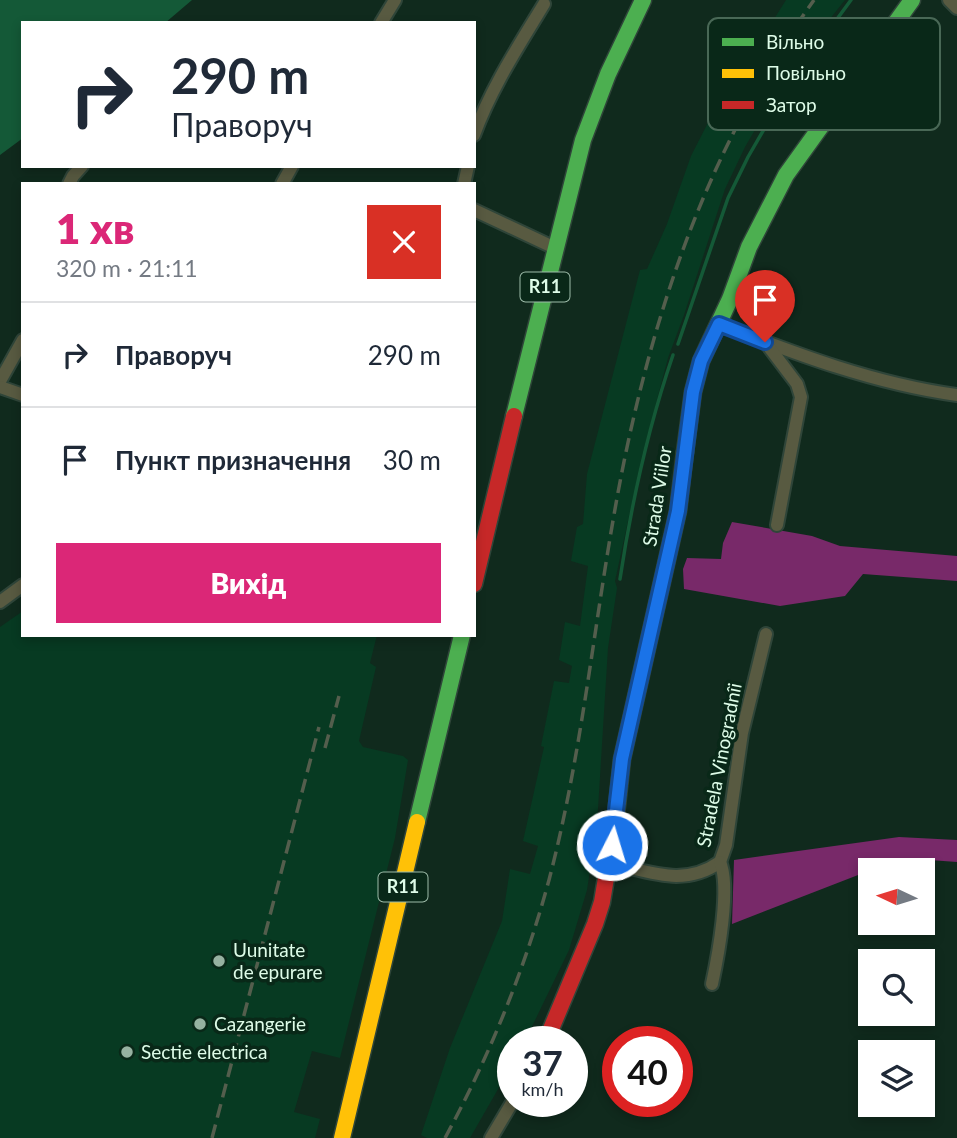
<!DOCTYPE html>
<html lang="uk">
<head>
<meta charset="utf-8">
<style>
	:root { --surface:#fff; --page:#f6f6f7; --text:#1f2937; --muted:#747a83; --line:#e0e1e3; --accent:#db2777 }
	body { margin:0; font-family:Lato,sans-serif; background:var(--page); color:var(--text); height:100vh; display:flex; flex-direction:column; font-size:26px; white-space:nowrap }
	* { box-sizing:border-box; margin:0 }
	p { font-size:23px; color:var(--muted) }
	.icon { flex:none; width:38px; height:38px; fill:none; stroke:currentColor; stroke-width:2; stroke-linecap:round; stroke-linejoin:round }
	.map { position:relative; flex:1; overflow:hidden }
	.drawer { position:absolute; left:21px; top:182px; width:455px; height:455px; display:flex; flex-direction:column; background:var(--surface); border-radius:0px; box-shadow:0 4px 10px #0003 }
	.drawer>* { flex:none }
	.top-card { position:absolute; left:21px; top:21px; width:455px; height:147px; border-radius:0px; box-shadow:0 4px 10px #0003; background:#fff; color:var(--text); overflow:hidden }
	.needle { width:46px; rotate:274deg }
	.fabs { position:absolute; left:858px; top:858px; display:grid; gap:14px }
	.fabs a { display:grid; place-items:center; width:77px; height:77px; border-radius:0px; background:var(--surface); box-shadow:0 4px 10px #0003; font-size:35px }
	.speed { position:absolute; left:497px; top:1026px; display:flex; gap:14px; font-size:35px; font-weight:700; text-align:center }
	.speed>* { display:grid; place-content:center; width:91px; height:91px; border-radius:50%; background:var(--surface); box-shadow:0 4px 10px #0003; line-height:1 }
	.speed small { font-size:18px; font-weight:400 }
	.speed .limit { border:10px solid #d22; background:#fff; color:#111 }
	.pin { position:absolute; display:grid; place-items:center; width:60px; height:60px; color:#fff; margin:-72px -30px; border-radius:50% 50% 50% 0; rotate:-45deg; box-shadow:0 0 7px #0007 }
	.pin .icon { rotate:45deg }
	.me { position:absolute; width:77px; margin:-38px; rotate:5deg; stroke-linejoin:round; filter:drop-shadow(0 0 5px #0008) }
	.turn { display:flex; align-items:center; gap:24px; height:147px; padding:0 35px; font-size:32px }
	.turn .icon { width:91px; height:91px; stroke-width:2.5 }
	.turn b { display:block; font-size:49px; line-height:60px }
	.round { display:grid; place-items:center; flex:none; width:74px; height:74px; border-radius:0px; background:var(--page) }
	.head { display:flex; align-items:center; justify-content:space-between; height:119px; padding:0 35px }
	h1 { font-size:42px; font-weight:800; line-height:52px; color:var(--accent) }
	.cta { display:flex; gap:14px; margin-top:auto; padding:14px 35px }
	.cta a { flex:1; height:80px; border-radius:0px; background:var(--accent); color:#fff; font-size:28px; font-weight:800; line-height:80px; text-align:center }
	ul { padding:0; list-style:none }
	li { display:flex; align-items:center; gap:21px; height:105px; padding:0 35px; border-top:2px solid var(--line) }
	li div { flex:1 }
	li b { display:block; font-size:26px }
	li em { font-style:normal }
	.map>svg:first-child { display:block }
</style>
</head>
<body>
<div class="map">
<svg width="957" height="1138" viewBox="0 0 957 1138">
	<rect width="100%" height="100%" fill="#102a1d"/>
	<g fill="#073a22">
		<polygon points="786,0 845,0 792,66 745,147 725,189 684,315 668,358 642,456 615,581 617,588 608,648 597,825 587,890 569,950 525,1041 513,1041 513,1063 470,1138 427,1138 421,1135 450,1048 502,921 510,869 530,874 538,846 523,841 544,747 541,746 554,681 569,683 572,666 559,660 565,622 580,626 588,566 571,561 577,527 583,524 587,474 640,270 647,269 667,224 691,156 719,101 722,102"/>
		<polygon points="23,611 23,635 377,635 370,663 376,667 359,741 363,747 403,756 408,760 395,838 340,1058 312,1051 294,1112 320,1119 315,1138 0,1138 0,627"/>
	</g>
	<g fill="#782969">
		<polygon points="732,522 812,536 840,546 957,556 957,581 863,574 845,596 780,606 684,589 683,569 687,558 721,559 723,543"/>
		<polygon points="899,837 957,840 957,862 902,858 732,924 734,860"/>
	</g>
	<polygon fill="#145937" points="0,0 192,0 165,23 23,23 23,138 0,155"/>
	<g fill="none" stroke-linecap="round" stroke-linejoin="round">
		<g stroke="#145937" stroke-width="3.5">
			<polyline points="678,344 728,198 748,157 793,79 851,0"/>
			<path d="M620,579C631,506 649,425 673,355"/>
		</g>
		<g stroke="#2f4539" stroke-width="16">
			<g id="street">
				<polyline points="949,0 957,8"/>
				<polyline points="381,23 395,0"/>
				<path d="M474,135C491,88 518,47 544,4"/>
				<polyline points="69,184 73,176 82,166"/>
				<polyline points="282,184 292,166"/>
				<polyline points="464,184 468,166"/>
				<polyline points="474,210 555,248"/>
				<path d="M719,324C796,354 875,384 957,395"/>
				<polyline points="766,343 797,384 801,397 777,525"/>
				<polyline points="0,381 23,340"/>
				<polyline points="0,387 23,395"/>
				<polyline points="0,602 23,585"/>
				<path d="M609,863C649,871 683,888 720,862L726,845L742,733L766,634"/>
				<path d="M712,984C718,956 731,887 720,862"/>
				<polyline points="491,1138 513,1101"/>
			</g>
		</g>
		<g stroke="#2f4539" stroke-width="19">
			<g id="fast">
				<polyline points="514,416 583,140 608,74 643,0"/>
				<polyline points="685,452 693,392 701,361 730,299 749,247 786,175 912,0"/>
				<polyline points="417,822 462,635"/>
			</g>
		</g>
		<g stroke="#2f4539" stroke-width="19">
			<g id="slow">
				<polyline points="615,824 622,759 678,511 685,452"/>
				<polyline points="342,1138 417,822"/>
			</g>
		</g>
		<g stroke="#2f4539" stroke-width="19">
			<g id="jam">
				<polyline points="474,584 514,416"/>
				<polyline points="546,1041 595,924 602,902 615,824"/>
			</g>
		</g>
		<use href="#street" stroke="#585a41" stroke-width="12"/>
		<use href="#fast" stroke="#4caf50" stroke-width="16"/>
		<use href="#slow" stroke="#ffc107" stroke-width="16"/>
		<use href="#jam" stroke="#c62828" stroke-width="16"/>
		<g stroke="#545e4d" stroke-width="3.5" stroke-dasharray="14 7" stroke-linecap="butt">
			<polyline points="325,748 339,696"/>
			<polyline points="212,1138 319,727"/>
			<path d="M445,1138C489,1057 525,969 549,880C587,735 597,584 629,438C664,279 718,133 814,0"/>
		</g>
	</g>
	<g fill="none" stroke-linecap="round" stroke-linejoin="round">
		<g stroke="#114b97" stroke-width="18">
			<polyline id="route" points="612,845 622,759 678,511 693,392 701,361 719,324 765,342"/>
		</g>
		<use href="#route" stroke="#1a73e8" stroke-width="12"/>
	</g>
	<g fill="#96b2a1" stroke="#092818" stroke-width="2.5">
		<circle cx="219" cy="961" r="7"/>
		<circle cx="200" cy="1024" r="7"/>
		<circle cx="127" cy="1052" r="7"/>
	</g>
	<g text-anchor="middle" stroke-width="7" stroke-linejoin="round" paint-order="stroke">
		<g fill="#092818" stroke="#9ebcaa" stroke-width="2">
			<rect x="520.5" y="272.5" width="49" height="29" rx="5"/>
			<rect x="378.5" y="872.5" width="49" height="29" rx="5"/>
		</g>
		<g font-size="18" font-weight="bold" fill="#defce8">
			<text x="545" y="293">R11</text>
			<text x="403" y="893">R11</text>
		</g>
		<g font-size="19" fill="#defce8" stroke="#092818">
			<text transform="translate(657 496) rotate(-81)" y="7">Strada Viilor</text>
			<text transform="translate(719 765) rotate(-79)" y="7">Stradela Vinogradnîi</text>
		</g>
		<g font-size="19" fill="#defce8" stroke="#092818" text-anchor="start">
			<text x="233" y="957">Uunitate<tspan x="233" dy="22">de epurare</tspan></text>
			<text x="214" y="1031">Cazangerie</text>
			<text x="141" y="1059">Sectie electrica</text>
		</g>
	</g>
	<rect x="708" y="18" width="232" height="112" rx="10" fill="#092818" stroke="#496856" stroke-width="2"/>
	<rect x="722" y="38" width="32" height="8" fill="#4caf50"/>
	<rect x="722" y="69" width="32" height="9" fill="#ffc107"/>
	<rect x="722" y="101" width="32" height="8" fill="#c62828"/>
	<g font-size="19" fill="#defce8">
		<text x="766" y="49">Вільно</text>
		<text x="766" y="80">Повільно</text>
		<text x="766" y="112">Затор</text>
	</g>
</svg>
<div class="fabs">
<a><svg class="needle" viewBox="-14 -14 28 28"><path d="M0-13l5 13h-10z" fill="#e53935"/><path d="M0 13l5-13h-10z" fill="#747a83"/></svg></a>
<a><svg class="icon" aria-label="search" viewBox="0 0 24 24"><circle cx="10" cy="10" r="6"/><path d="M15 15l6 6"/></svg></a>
<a><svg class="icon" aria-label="layers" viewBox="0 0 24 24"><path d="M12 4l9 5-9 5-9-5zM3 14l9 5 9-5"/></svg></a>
</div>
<div class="speed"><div>37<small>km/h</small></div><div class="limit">40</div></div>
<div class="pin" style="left:765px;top:342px;background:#d93025"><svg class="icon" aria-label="arrive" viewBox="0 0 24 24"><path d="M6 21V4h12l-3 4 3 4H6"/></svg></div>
<svg class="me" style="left:612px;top:845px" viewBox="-20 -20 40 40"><circle r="17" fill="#1a73e8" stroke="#fff" stroke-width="3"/><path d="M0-11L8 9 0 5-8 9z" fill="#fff"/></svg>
<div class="top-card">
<div class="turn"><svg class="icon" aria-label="right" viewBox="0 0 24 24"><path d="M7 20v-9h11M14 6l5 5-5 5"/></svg><div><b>290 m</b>Праворуч</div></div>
</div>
<section class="drawer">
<div class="head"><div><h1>1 хв</h1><p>320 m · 21:11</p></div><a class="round" style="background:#d93025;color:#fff"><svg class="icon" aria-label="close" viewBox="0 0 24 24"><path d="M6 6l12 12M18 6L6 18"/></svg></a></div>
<ul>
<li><svg class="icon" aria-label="right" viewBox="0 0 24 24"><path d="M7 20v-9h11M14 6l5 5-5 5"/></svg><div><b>Праворуч</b></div><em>290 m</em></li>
<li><svg class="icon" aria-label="arrive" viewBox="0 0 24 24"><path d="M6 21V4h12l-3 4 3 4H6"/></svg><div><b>Пункт призначення</b></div><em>30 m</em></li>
</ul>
<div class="cta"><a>Вихід</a></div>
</section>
</div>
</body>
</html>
